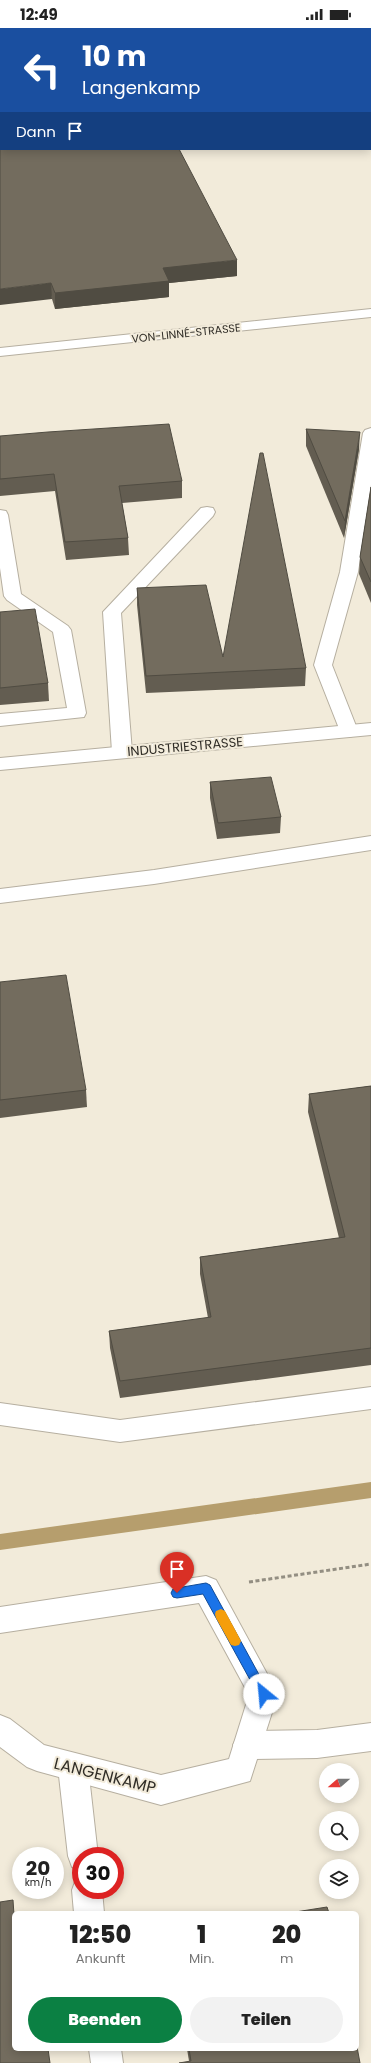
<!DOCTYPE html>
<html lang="de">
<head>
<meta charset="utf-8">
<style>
	:root { --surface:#fff; --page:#f2f2f2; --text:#222; --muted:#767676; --accent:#0b8043 }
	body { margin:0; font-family:Poppins,sans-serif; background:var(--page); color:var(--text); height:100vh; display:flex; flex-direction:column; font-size:15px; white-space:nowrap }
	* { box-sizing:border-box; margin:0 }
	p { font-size:13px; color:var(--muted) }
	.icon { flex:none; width:22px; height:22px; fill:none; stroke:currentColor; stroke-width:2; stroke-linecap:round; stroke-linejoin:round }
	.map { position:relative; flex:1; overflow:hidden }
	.drawer { position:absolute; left:12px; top:1883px; width:347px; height:140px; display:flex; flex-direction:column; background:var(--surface); border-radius:6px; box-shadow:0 2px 10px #0003 }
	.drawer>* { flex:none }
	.guide { position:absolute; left:0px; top:0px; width:371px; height:122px; box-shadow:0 2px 10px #0003; background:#1a4fa0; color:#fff; overflow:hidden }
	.needle { width:26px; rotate:250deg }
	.buttons { position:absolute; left:319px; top:1735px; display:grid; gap:8px }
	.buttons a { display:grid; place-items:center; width:40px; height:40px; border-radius:50%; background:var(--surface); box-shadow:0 2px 10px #0003; font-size:20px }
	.speed { position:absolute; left:12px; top:1819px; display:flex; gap:8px; font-size:20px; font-weight:700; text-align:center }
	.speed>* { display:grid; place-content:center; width:52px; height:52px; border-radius:50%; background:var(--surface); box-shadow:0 2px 10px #0003; line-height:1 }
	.speed small { font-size:10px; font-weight:400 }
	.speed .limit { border:6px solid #d22; background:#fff; color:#111 }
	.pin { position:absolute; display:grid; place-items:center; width:34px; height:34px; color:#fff; margin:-41px -17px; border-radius:50% 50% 50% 0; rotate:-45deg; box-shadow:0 0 4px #0007 }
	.pin .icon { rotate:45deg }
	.me { position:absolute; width:44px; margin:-22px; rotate:332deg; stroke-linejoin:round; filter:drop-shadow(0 0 3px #0008) }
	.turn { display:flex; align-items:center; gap:14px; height:84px; padding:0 16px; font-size:18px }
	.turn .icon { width:52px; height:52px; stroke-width:2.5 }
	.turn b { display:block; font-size:28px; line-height:34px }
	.then { display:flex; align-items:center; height:38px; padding:0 16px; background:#0003; gap:8px; font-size:15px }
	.eta { display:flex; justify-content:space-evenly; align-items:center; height:68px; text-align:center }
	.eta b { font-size:24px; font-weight:800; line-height:28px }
	.cta { display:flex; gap:8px; margin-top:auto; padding:8px 16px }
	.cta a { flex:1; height:46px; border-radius:24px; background:var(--accent); color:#fff; font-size:16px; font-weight:800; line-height:46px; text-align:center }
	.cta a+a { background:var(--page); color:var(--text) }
	.status { display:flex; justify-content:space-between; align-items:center; height:28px; padding:0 20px; background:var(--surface); direction:ltr }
	.status svg { height:11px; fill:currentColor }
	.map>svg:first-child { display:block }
</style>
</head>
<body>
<div class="status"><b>12:49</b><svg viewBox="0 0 49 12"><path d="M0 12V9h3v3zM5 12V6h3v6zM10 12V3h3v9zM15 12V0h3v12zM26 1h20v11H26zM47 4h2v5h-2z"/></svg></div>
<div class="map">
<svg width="371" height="2035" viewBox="0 0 371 2035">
	<rect width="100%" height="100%" fill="#f2ebda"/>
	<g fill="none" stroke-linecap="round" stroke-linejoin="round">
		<polygon fill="#b69e6d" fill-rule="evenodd" points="371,1454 371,1470 0,1522 0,1506"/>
		<g stroke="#b6afa0" stroke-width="2">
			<g id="lane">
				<polygon points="371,400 371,457 358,544 332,637 358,703 356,707 349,709 342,707 340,703 314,637 340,544 363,405 365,402"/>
				<polygon points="207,479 213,480 215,484 213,488 121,585 132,724 129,728 122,730 115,728 112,724 103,584 201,480"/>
				<polygon points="0,482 6,483 8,487 21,566 68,598 71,602 86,685 84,689 0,698 0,686 67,680 53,604 7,572 4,568 0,540"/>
				<polygon points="371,808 371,822 154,856 0,875 0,861 154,842"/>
				<polygon points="371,1359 371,1381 120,1414 0,1397 0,1375 120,1392"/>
				<polygon points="371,1695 371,1723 317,1730 248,1731 238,1727 233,1717 238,1707 248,1703 317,1702"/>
				<polygon points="73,1725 83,1729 88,1739 98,1828 81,1828 81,1842 72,1839 68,1828 58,1739 63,1729"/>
				<polygon points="81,1849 81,1862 102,1862 104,1885 74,1885 72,1862 76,1851"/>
				<polygon points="89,2021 121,2021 123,2035 91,2035"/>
			</g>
		</g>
		<g stroke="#b6afa0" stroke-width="2">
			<g id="street">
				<polygon points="371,281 371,289 0,328 0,320"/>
				<polygon points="206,1548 216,1552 278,1666 250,1753 161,1777 37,1743 27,1739 0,1719 0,1687 10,1691 44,1717 161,1747 229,1731 249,1667 199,1575 0,1605 0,1579"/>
			</g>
		</g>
		<g stroke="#b6afa0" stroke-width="2">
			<polygon id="secondary" points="371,695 371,707 0,742 0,730"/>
		</g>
		<polyline stroke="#938e82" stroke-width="3" stroke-dasharray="4 2.5" stroke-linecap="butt" points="249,1554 371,1536"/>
		<use href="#lane" fill="#fff" fill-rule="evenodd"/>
		<use href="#street" fill="#fff" fill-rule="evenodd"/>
		<use href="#secondary" fill="#fff" fill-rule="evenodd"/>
	</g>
	<g fill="#635d51">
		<polygon points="0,73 237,248 169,255 169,269 55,281 52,271"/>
		<polygon points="306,401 359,421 344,510 306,418"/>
		<polygon points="0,408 182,453 182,470 122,475 128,510 129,527 66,532 55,463 0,468"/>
		<polygon points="371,459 371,575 359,546 360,529"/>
		<polygon points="137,560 223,629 306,640 305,658 146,665 137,577"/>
		<polygon points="0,584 48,655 49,673 0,677"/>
		<polygon points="210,754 281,789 280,805 217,811 210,770"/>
		<polygon points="0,954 86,1062 87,1079 0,1090"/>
		<polygon points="371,1058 371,1337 120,1370 110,1320 109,1303 208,1290 200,1246 200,1229 339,1210 308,1084 309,1066"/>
		<polygon points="187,2021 357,2021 189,2033"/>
	</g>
	<g fill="#504c42">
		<polygon points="237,232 237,248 169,255 169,269 55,281 55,265 163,240"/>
		<polygon points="51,255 52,271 0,277 0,261"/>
		<polygon points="360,404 359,421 344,510 345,493"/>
	</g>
	<g fill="#736c5e" stroke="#504c42">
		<polygon points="0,73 1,73 1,121 179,121 237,232 163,240 169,253 55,265 51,255 0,261"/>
		<polygon points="169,396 182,453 119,458 128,510 65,514 54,446 0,451 0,408 48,404"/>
		<polygon points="306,401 360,404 345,493"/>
		<polygon points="260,425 263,425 306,640 146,648 137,560 206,557 223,629"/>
		<polygon points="371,459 371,554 360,529"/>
		<polygon points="35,581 48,655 0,660 0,584"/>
		<polygon points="271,749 281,789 218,795 210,754"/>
		<polygon points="66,947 86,1062 0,1072 0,954"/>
		<polygon points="371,1058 371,1320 120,1353 109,1303 211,1289 200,1229 345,1209 309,1066"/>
		<polygon points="13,1872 14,1887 14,2021 48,2021 50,2035 0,2035 0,1874"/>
		<polygon points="327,1879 329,1885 289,1885"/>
		<polygon points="357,2019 360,2035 179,2035 191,2033 189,2021 357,2021"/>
	</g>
	<polygon fill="#1a73e8" stroke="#114b97" points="206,1555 210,1557 268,1663 270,1666 268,1670 264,1672 260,1670 203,1566 177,1570 173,1569 171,1565 173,1561 177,1560"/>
	<polygon fill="#f59e0b" points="221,1581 225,1583 239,1609 241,1613 239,1617 235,1618 231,1617 216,1590 215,1586 216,1583"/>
	<g text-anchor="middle" stroke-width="4" stroke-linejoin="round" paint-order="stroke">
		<g font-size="11" fill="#302d27" stroke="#f2ebda">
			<text transform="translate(186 305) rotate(-6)" y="4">VON-LINNÉ-STRASSE</text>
		</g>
		<g font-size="13" fill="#302d27" stroke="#f2ebda">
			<text transform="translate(185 718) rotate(-5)" y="5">INDUSTRIESTRASSE</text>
		</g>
		<g font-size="16" fill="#302d27" stroke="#f2ebda">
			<text transform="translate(105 1747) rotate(14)" y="6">LANGENKAMP</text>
		</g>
	</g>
</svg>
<div class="buttons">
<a><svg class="needle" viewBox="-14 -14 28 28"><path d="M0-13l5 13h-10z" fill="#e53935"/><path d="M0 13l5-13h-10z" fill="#767676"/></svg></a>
<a><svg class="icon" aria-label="search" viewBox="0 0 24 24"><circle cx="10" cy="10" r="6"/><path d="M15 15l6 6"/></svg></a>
<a><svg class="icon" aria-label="layers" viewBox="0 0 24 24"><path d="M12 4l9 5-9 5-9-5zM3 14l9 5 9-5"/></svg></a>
</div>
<div class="speed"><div>20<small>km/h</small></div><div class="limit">30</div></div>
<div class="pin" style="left:177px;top:1565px;background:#d93025"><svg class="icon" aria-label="arrive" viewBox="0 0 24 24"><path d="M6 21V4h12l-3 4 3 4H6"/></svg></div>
<svg class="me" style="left:264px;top:1666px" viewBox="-20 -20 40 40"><circle r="19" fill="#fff"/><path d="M0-13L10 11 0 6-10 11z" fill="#1a73e8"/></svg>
<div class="guide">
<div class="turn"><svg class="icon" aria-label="left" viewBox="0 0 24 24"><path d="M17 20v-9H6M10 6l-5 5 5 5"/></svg><div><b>10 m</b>Langenkamp</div></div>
<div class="then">Dann<svg class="icon" aria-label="arrive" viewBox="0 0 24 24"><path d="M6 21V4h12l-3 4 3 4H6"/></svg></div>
</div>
<section class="drawer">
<div class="eta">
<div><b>12:50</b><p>Ankunft</p></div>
<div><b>1</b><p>Min.</p></div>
<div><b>20</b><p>m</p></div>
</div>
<div class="cta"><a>Beenden</a><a>Teilen</a></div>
</section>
</div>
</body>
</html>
